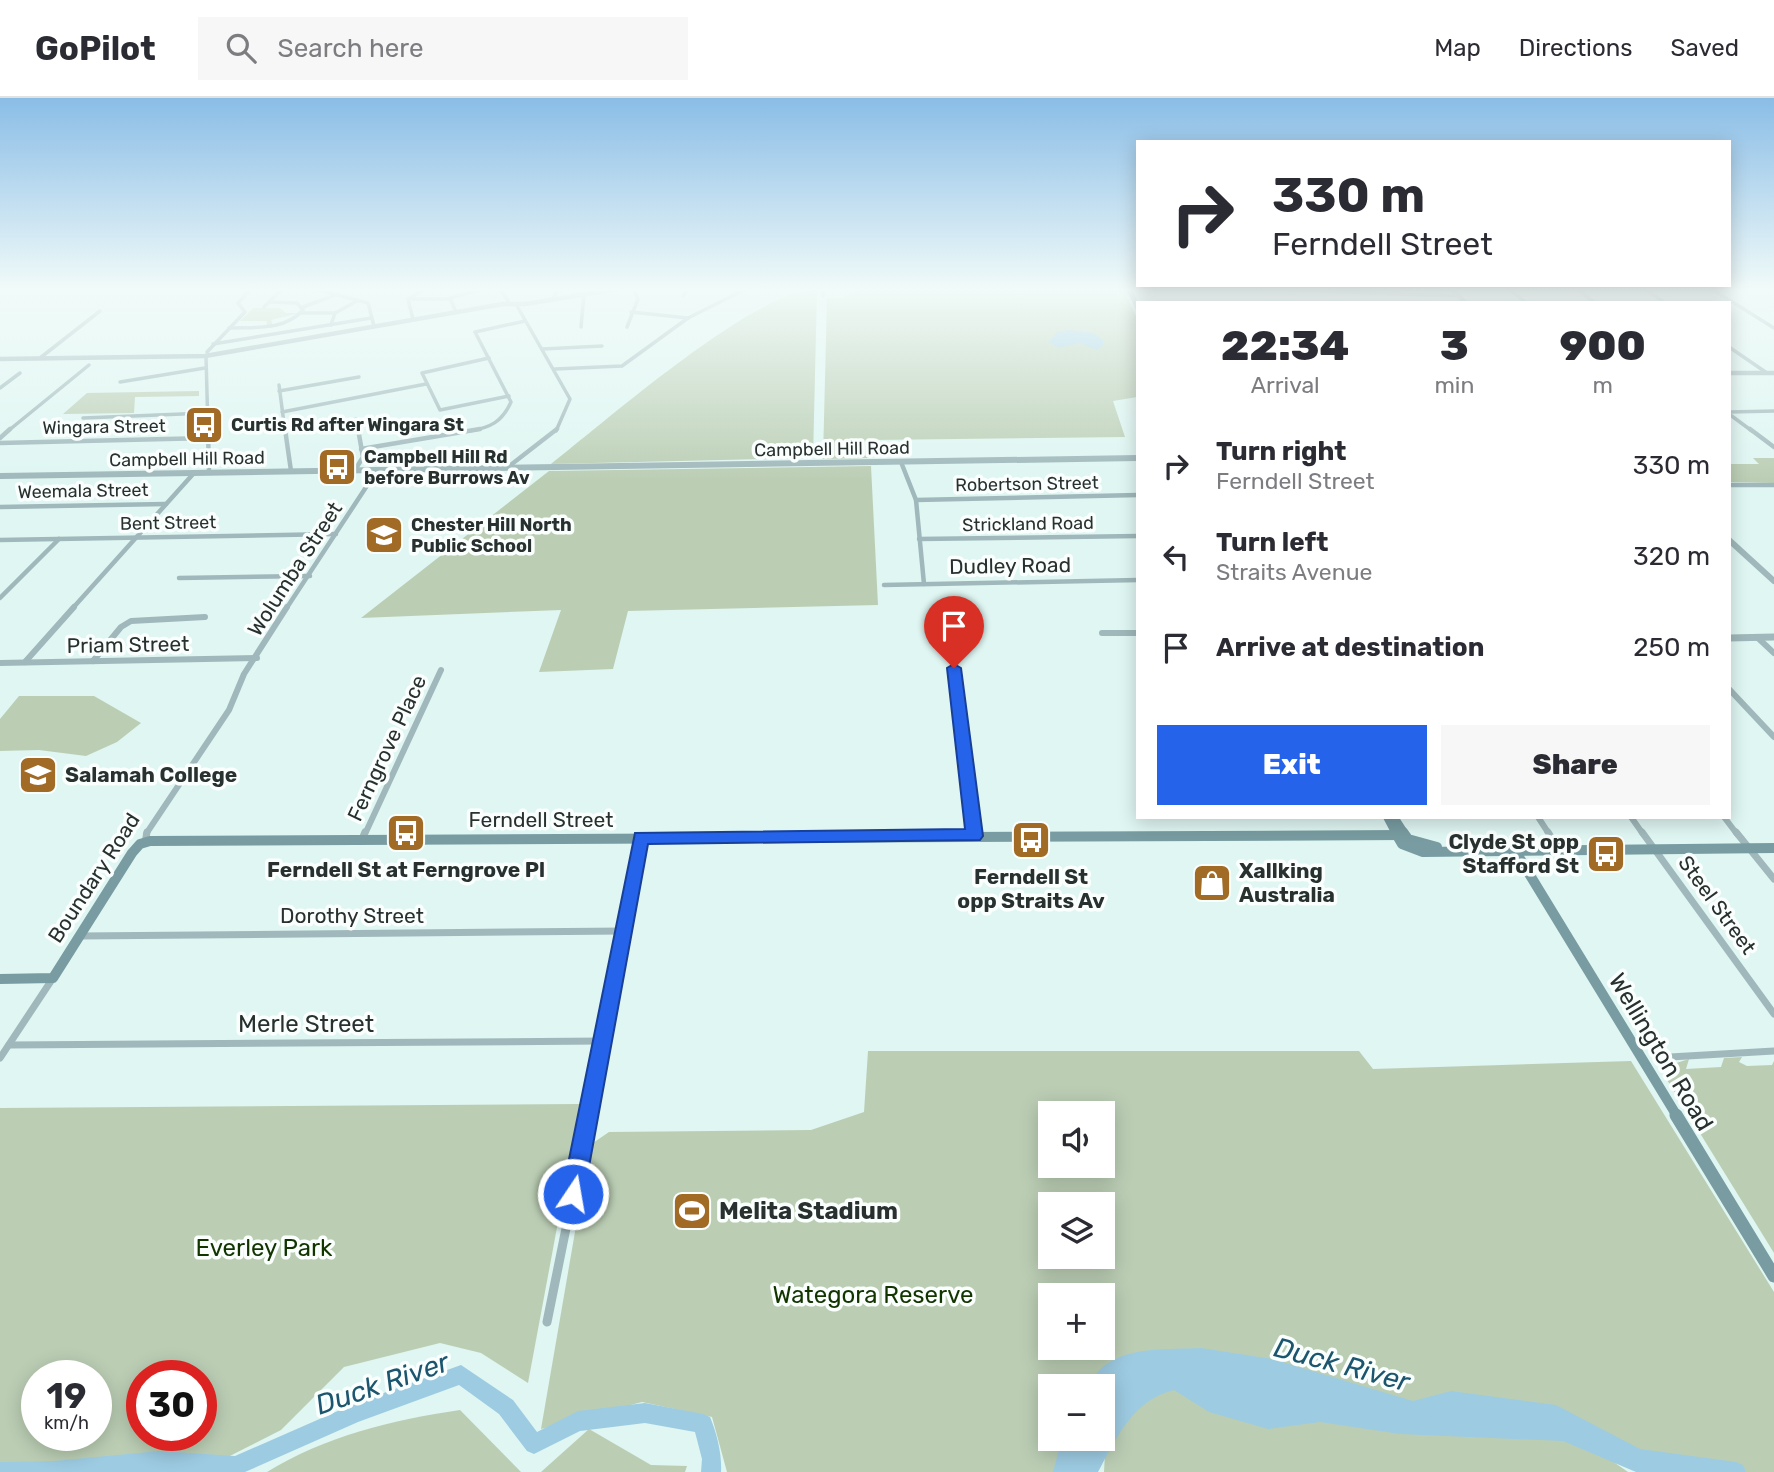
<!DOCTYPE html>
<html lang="en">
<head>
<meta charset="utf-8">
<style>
	:root { --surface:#fff; --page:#f7f7f7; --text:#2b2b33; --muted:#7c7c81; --line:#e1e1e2; --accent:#2563eb }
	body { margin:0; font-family:Rubik,sans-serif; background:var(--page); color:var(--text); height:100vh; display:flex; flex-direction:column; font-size:26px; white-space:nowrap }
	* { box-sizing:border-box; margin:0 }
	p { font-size:23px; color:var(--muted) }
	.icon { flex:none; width:38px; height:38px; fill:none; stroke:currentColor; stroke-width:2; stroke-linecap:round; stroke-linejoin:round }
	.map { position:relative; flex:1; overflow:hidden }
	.sheet { position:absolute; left:1136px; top:203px; width:595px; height:518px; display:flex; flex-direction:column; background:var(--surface); border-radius:0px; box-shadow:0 4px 18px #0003 }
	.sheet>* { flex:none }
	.guide { position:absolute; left:1136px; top:42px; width:595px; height:147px; border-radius:0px; box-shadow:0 4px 18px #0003; background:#fff; color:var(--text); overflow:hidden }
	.controls { position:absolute; left:1038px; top:1003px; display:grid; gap:14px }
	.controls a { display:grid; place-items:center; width:77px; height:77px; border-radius:0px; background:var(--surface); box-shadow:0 4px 18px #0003; font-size:35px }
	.speed { position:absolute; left:21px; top:1262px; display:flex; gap:14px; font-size:35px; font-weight:700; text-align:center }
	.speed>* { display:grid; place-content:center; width:91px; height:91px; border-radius:50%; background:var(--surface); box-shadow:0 4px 18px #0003; line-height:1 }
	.speed small { font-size:18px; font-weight:400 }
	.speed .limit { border:10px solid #d22; background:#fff; color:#111 }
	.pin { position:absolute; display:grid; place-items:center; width:60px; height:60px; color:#fff; margin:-72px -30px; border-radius:50% 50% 50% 0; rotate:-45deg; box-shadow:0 0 7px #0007 }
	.pin .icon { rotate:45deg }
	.me { position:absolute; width:77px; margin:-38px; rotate:12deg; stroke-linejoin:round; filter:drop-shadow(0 0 5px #0008) }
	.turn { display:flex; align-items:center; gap:24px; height:147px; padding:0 21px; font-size:32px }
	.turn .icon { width:91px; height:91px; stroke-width:2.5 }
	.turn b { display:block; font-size:49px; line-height:60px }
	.eta { display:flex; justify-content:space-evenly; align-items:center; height:119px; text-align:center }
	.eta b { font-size:42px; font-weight:800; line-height:49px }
	.primary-button { display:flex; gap:14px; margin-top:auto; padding:14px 21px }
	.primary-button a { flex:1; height:80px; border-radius:0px; background:var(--accent); color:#fff; font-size:28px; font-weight:800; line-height:80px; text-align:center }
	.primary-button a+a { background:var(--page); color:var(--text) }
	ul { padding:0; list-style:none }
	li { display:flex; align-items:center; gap:21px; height:91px; padding:0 21px }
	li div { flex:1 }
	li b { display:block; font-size:26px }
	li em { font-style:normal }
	header { display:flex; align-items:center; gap:42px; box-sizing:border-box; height:98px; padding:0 35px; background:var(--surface); border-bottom:2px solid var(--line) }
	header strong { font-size:33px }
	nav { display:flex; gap:38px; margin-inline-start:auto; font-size:24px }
	.search { width:490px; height:63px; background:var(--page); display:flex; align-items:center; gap:18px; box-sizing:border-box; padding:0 24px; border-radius:0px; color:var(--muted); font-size:26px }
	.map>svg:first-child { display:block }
</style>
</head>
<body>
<header>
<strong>GoPilot</strong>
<div class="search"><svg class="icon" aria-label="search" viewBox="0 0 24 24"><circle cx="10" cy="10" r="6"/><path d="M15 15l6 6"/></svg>Search here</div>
<nav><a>Map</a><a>Directions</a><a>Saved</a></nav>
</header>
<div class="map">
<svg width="1774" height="1374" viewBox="0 0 1774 1374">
	<rect width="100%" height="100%" fill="#dff6f2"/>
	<g fill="#bbceb4" fill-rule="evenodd">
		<path d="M817,191L813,360L551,366C605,324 756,191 817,191Z"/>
		<polygon points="853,191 1123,191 1138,222 1137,299 1113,303 1125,339 871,342 871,360 823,361 827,200 841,200 854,194"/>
		<polygon points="253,210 280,210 286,215 300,215 271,222 273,227 266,228 267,223 240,223"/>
		<polygon points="199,293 199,298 135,299 134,315 63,316 87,295"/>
		<polygon points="1753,360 1774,360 1774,385 1729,384 1729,366 1759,366"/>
		<polygon points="871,368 878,507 628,513 613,571 539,574 561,512 361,520 549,373"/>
		<polygon points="19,598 94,598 141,625 117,644 86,658 39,652 0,653 0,621"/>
		<polygon points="1655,950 1661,961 1670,967 1689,961 1686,971 1721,969 1724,960 1742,959 1739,964 1747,968 1772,967 1774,963 1774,1155 1648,951"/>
		<path d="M868,953H1359L1373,971L1631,963L1774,1194V1374H1647L1615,1365L1628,1374H1104L1105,1356L1093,1374H727L712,1319L642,1304L541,1331L590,1047L609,1034L811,1032L864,1014ZM1050,1015H1102V1068H1050ZM1050,1106H1102V1158H1050ZM1050,1197H1102V1250H1050ZM1050,1288H1102V1340H1050Z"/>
		<path d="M580,1006L528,1285L481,1255L440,1245L344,1269L281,1332L198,1374L140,1361L73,1374H66L67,1367L37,1374L0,1371V1010ZM37,1278H96V1337H37ZM142,1278H201V1337H142Z"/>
		<path d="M460,1312L521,1374H267C325,1338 393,1322 460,1312Z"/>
		<polygon points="589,1331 651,1367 687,1368 685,1374 541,1374"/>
	</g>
	<g fill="#9dcbe2">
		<polygon points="1069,232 1093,235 1103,242 1103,247 1097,252 1079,245 1059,250 1049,244 1057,234"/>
		<path d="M1203,1263L1284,1278L1415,1317L1449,1307L1567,1325L1613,1354L1647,1368L1719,1374H1636L1563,1343L1400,1336L1320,1324L1268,1331L1209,1314L1174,1292C1133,1302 1117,1339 1098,1374H1067L1076,1341L1102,1340L1103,1293L1126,1271L1156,1265Z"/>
	</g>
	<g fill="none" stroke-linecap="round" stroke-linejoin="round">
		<g fill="#9dcbe2" fill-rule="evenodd">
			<path d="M1201,1250L1272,1261L1413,1303L1451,1293L1556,1307L1640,1351L1736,1364L1743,1367L1746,1374H1660L1638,1371L1554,1327L1451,1313L1413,1323L1272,1281L1201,1268L1132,1273L1120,1281L1102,1296V1288H1089C1107,1246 1164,1252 1201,1250Z"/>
			<path d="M461,1267L513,1302L537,1334L578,1313L645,1305L703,1316L710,1319C717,1336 722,1356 721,1374H701L702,1361L695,1334L645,1325L580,1333L534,1356L527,1353L499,1316L459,1287L358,1324L245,1374H0V1364L54,1363L159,1353L235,1358L356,1305Z"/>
			<polygon points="1062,1340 1082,1340 1073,1374 1053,1374"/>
		</g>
		<g stroke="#a0b8bb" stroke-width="3.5">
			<polyline points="315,191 368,205 374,228"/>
			<polyline points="500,191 508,203"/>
			<polyline points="823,191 823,198"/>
			<polyline points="1261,191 1459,198"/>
			<polyline points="1509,191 1526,205"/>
			<polyline points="1577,191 1595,205"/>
			<polyline points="1645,191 1665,205"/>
			<polyline points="1712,191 1774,230"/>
			<polyline points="683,198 687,191"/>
			<polyline points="409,201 449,201"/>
			<polyline points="553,201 558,191"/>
			<polyline points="516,206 570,301 556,333"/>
			<polyline points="264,209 282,191"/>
			<polyline points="303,209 335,197"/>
			<polyline points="456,214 450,200 483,191"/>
			<polyline points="631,214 688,220"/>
			<polyline points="302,215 335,215"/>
			<polyline points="413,221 408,201 425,191"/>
			<polyline points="331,227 335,215 357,203"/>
			<polyline points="581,229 584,196"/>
			<polyline points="627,229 638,201 633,191"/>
			<path d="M229,230C255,229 284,233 303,212L297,205L270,204"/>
			<polyline points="213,246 371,220"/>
			<polyline points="1729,249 1767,275"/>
			<polyline points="542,251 602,248"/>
			<polyline points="207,254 245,214 238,205 251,191"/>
			<polyline points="206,258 208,333"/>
			<polyline points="40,260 100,213"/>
			<polyline points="489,260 422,275 440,312 509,298"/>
			<polyline points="555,271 622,268 688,220 746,191"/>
			<polyline points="120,284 205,270"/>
			<polyline points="279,287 285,333"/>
			<polyline points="0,290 20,275"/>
			<polyline points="279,293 359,279"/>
			<polyline points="282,314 426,286"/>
			<polyline points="1729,314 1774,313"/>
			<polyline points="1729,316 1752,333"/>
			<polyline points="83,320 207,315"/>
			<polyline points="356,321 358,333"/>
			<polyline points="8,333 89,267"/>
			<path d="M469,333C490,330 502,324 511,304L475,234L525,223"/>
		</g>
		<g stroke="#a0b8bb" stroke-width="4.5">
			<polyline points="208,331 209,375"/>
			<polyline points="285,331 291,373"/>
			<polyline points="1750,331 1774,349"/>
			<polyline points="0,340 10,331"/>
			<polyline points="0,345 208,340"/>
			<polyline points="361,351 480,331"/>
			<polyline points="901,364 916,402 924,486"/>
			<polyline points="508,369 557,331"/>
			<polyline points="355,372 363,359 358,331"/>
			<polyline points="1729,387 1774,387"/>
			<polyline points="916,402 1138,397"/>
			<polyline points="0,409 166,406"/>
			<polyline points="919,441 1138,438"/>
			<polyline points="0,442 336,436"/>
			<polyline points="179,480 310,478"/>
			<polyline points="884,487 1138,482"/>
			<polyline points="0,500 59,441"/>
			<polyline points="72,511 194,375"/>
			<polyline points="286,511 376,374"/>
		</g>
		<g stroke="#a0b8bb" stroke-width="6">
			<polyline points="1102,535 1138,535"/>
			<polyline points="1758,540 1774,555"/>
			<polyline points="952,559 975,736"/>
			<polyline points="93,563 121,529 131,523 205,519"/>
			<polyline points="25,564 74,509"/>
			<polyline points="0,565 257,560"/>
			<polyline points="1729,591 1774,639"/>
			<polyline points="1538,719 1549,736"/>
			<polyline points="1631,719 1643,736"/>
			<polyline points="1724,719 1737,736"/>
			<polyline points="146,736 229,612 244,576 287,509"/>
			<polyline points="365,736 441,572"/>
		</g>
		<g stroke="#a0b8bb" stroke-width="7">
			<polyline points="974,734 975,738"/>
			<polyline points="1548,734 1558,750"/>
			<polyline points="1642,734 1774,916"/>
			<polyline points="1736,734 1774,781"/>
			<polyline points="362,741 365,734"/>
			<polyline points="145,745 147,734"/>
			<polyline points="80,838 624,833"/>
			<polyline points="9,947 603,943"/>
			<polyline points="1670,959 1774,953"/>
			<polyline points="0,960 53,880"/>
			<polyline points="589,1018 641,739"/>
		</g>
		<polyline stroke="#a0b8bb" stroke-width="9" points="547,1224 589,1017"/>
		<g stroke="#a0b8bb" stroke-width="4.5">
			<polyline points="1451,191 1466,205"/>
			<polyline points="0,261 205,258 503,206 525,206 618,191"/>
			<polyline points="1729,275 1774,275"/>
		</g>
		<g stroke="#a0b8bb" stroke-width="6">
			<polyline points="494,370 1138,360"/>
			<polyline points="0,378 497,370"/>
			<polyline points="1729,442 1774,483"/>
		</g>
		<polyline stroke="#a0b8bb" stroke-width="7" points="1729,540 1774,539"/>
		<polyline stroke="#789ca1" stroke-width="5" points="1129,191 1138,210"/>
		<g stroke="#789ca1" stroke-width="8">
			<polyline points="1387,719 1396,736"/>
			<polyline points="1394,719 1405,736"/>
		</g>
		<g stroke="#789ca1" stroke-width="10">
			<polyline points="1395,734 1402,746 1423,754 1774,750"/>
			<polyline points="1403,734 1408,741 1437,749"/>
			<polyline points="1514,751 1677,1018"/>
			<polyline points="0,881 53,880 132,755 140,746 150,743 1404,737"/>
		</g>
		<polyline stroke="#789ca1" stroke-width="13" points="1676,1017 1774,1178"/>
	</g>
	<linearGradient id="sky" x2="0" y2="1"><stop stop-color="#8abde6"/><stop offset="0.5" stop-color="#f1fbf9"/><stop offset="1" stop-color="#f1fbf9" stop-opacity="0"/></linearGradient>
	<rect width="1774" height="383" fill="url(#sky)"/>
	<polygon fill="#2563eb" stroke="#184099" stroke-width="2" points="954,566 961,570 983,738 980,742 648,746 584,1096 581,1104 573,1107 565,1104 562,1096 635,735 965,731 947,570"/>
	<defs>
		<g id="bus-square" transform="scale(2.0125)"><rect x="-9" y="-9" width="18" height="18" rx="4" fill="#a16a25" stroke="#fafffe"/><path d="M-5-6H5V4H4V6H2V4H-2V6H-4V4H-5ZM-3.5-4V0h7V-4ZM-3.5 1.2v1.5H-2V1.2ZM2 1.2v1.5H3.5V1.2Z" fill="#fff"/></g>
		<g id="school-square" transform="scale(2.0125)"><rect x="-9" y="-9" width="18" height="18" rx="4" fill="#a16a25" stroke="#fafffe"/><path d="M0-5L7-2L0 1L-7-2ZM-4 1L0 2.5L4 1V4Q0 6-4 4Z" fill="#fff"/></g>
		<g id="shop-square" transform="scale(2.0125)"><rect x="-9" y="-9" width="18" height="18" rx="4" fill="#a16a25" stroke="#fafffe"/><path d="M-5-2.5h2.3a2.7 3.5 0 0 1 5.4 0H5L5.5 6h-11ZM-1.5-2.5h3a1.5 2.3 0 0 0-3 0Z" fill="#fff"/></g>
		<g id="stadium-square" transform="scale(2.0125)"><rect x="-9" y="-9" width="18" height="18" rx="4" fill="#a16a25" stroke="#fafffe"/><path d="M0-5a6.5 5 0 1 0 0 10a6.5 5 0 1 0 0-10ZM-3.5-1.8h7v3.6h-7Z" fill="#fff"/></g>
	</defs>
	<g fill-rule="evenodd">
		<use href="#bus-square" x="204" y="327"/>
		<use href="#bus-square" x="337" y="369"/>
		<use href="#school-square" x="384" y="437"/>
		<use href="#school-square" x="38" y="677"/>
		<use href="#bus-square" x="406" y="735"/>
		<use href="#bus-square" x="1031" y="742"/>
		<use href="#bus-square" x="1606" y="756"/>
		<use href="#shop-square" x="1212" y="785"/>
		<use href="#stadium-square" x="692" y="1113"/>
	</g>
	<g text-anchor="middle" stroke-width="7" stroke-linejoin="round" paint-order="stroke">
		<g font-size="18" font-weight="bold" fill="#28312f" stroke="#fafffe" text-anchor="start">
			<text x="231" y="333">Curtis Rd after Wingara St</text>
			<text x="364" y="365">Campbell Hill Rd<tspan x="364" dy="21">before Burrows Av</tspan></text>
			<text x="411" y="433">Chester Hill North<tspan x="411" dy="21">Public School</tspan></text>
		</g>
		<g font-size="18" fill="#28312f" stroke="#fafffe">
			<text transform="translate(104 329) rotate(-1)" y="6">Wingara Street</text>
			<text transform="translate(832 351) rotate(-1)" y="6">Campbell Hill Road</text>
			<text transform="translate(187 361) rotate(-1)" y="6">Campbell Hill Road</text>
			<text transform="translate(1027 386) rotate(-1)" y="6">Robertson Street</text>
			<text transform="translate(83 393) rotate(-1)" y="6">Weemala Street</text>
			<text transform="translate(168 425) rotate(-1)" y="6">Bent Street</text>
			<text transform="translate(1028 426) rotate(-1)" y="6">Strickland Road</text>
		</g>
		<g font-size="21" fill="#28312f" stroke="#fafffe">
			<text transform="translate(1010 468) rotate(-1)" y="7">Dudley Road</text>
			<text transform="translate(295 471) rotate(-57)" y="7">Wolumba Street</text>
			<text transform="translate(128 547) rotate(-1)" y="7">Priam Street</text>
			<text transform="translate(387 650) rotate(-65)" y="7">Ferngrove Place</text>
			<text x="541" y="729">Ferndell Street</text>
			<text transform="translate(94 780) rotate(-57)" y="7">Boundary Road</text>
			<text transform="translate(1717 807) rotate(54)" y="7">Steel Street</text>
			<text x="352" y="825">Dorothy Street</text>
		</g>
		<g font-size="21" font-weight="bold" fill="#28312f" stroke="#fafffe" text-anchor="start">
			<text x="65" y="684">Salamah College</text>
			<text x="1579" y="751" text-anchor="end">Clyde St opp<tspan x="1579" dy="24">Stafford St</tspan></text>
			<text x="406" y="779" text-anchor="middle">Ferndell St at Ferngrove Pl</text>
			<text x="1239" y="780">Xallking<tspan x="1239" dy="24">Australia</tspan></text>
			<text x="1031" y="786" text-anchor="middle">Ferndell St<tspan x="1031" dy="24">opp Straits Av</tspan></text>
		</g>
		<g font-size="24" fill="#28312f" stroke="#fafffe">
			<text x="306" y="934">Merle Street</text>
			<text transform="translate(1661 954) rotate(59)" y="8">Wellington Road</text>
		</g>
		<g font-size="24" font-weight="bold" fill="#28312f" stroke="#fafffe" text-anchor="start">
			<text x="719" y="1121">Melita Stadium</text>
		</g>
		<g font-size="24" fill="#123500" stroke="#fafffe">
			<text x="264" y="1158">Everley Park</text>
			<text x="873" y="1205">Wategora Reserve</text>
		</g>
		<g font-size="28" font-style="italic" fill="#1c556e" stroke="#fafffe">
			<text transform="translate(1342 1266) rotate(15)" y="10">Duck River</text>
			<text transform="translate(382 1285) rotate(-19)" y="10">Duck River</text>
		</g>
	</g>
</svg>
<div class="controls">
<a><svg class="icon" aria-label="sound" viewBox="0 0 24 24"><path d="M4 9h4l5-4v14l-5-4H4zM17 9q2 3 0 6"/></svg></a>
<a><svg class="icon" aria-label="layers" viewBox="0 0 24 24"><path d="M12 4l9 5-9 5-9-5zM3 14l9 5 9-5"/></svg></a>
<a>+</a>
<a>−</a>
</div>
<div class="speed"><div>19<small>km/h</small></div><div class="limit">30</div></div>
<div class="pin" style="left:954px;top:570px;background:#d93025"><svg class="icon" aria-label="arrive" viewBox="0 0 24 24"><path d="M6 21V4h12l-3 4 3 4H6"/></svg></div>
<svg class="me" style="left:573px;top:1096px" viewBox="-20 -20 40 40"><circle r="17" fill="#2563eb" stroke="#fff" stroke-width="3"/><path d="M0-11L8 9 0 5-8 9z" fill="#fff"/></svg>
<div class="guide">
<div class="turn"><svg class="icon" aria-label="right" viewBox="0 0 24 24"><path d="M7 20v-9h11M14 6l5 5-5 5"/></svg><div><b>330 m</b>Ferndell Street</div></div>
</div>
<section class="sheet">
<div class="eta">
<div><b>22:34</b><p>Arrival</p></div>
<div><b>3</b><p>min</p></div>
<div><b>900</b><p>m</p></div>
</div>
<ul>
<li><svg class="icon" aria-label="right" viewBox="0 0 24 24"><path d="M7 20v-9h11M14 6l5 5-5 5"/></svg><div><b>Turn right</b><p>Ferndell Street</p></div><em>330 m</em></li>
<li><svg class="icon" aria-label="left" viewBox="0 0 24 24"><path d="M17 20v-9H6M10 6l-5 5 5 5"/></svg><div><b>Turn left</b><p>Straits Avenue</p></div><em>320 m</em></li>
<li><svg class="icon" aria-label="arrive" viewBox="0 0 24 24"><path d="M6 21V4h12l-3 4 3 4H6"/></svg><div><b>Arrive at destination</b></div><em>250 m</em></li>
</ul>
<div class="primary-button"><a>Exit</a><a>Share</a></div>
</section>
</div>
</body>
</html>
